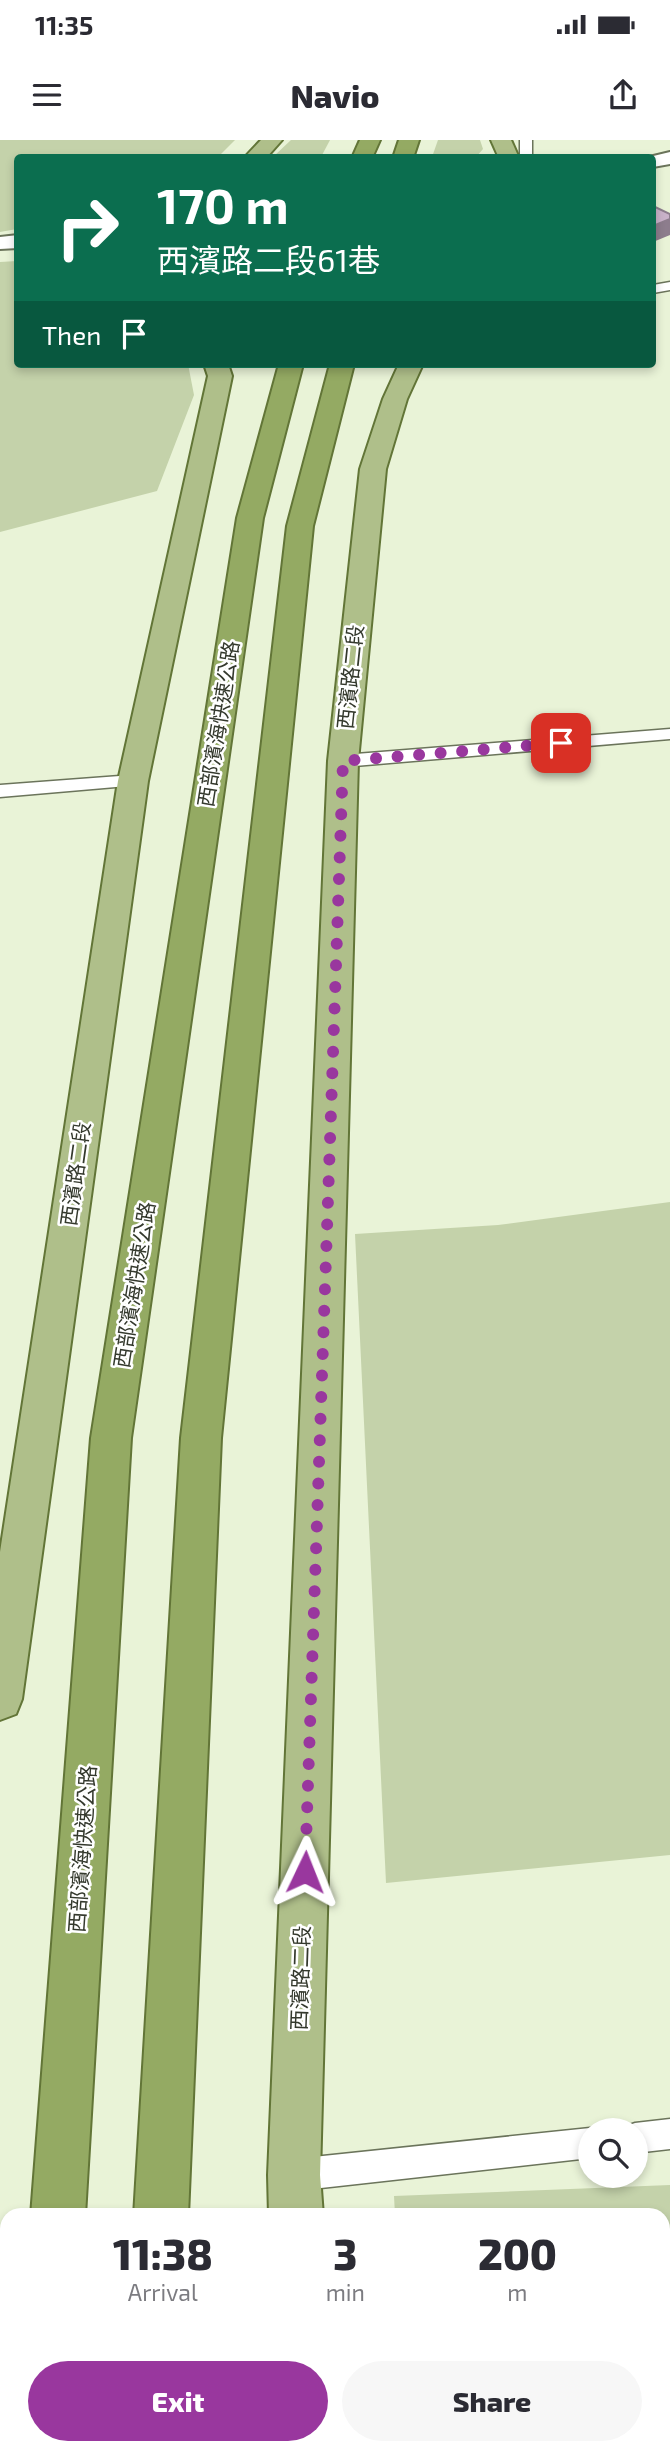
<!DOCTYPE html>
<html lang="en">
<head>
<meta charset="utf-8">
<style>
	:root { --surface:#fff; --page:#f7f7f7; --text:#2b2b33; --muted:#7c7c81; --accent:#99379e }
	body { margin:0; font-family:"Exo 2","Noto Sans TC",sans-serif; background:var(--page); color:var(--text); height:100vh; display:flex; flex-direction:column; font-size:26px; white-space:nowrap }
	* { box-sizing:border-box; margin:0 }
	p { font-size:23px; color:var(--muted) }
	.icon { flex:none; width:38px; height:38px; fill:none; stroke:currentColor; stroke-width:2; stroke-linecap:round; stroke-linejoin:round }
	.map { position:relative; flex:1; overflow:hidden }
	.panel { position:absolute; left:0px; top:2068px; width:670px; height:247px; display:flex; flex-direction:column; background:var(--surface); border-radius:21px 21px 0 0; box-shadow:0 4px 10px #0003 }
	.panel>* { flex:none }
	.banner { position:absolute; left:14px; top:14px; width:642px; height:214px; border-radius:7px; box-shadow:0 4px 10px #0003; background:#0b6e4f; color:#fff; overflow:hidden }
	.buttons { position:absolute; left:578px; top:1978px; display:grid; gap:14px }
	.buttons a { display:grid; place-items:center; width:70px; height:70px; border-radius:50%; background:var(--surface); box-shadow:0 4px 10px #0003; font-size:35px }
	.pin { position:absolute; display:grid; place-items:center; width:60px; height:60px; color:#fff; margin:-30px; border-radius:14px; box-shadow:0 4px 10px #0006 }
	.me { position:absolute; width:77px; margin:-38px; rotate:2deg; stroke-linejoin:round; filter:drop-shadow(0 0 5px #0008) }
	.turn { display:flex; align-items:center; gap:24px; height:147px; padding:0 28px; font-size:32px }
	.turn .icon { width:91px; height:91px; stroke-width:2.5 }
	.turn b { display:block; font-size:49px; line-height:60px }
	.then { display:flex; align-items:center; height:66px; padding:0 28px; background:#0003; gap:14px; font-size:26px }
	.eta { display:flex; justify-content:space-evenly; align-items:center; height:119px; text-align:center }
	.eta b { font-size:42px; font-weight:800; line-height:49px }
	.button { display:flex; gap:14px; margin-top:auto; padding:14px 28px }
	.button a { flex:1; height:80px; border-radius:42px; background:var(--accent); color:#fff; font-size:28px; font-weight:800; line-height:80px; text-align:center }
	.button a+a { background:var(--page); color:var(--text) }
	.status { display:flex; justify-content:space-between; align-items:center; height:49px; padding:0 35px; background:var(--surface); direction:ltr }
	.status svg { height:19px; fill:currentColor }
	header { display:flex; justify-content:space-between; align-items:center; height:91px; padding:0 28px; background:var(--surface); font-size:32px; font-weight:800 }
	.map>svg:first-child { display:block }
</style>
</head>
<body>
<div class="status"><b>11:35</b><svg viewBox="0 0 49 12"><path d="M0 12V9h3v3zM5 12V6h3v6zM10 12V3h3v9zM15 12V0h3v12zM26 1h20v11H26zM47 4h2v5h-2z"/></svg></div>
<header><svg class="icon" aria-label="menu" viewBox="0 0 24 24"><path d="M4 6h16M4 12h16M4 18h16"/></svg>Navio<svg class="icon" aria-label="share" viewBox="0 0 24 24"><path d="M12 15V3M7 8l5-5 5 5M5 13v7h14v-7"/></svg></header>
<div class="map">
<svg width="670" height="2315" viewBox="0 0 670 2315">
	<rect width="100%" height="100%" fill="#e9f3d7"/>
	<g fill="#c4d2aa">
		<polygon points="0,0 235,0 218,17 18,18 17,89 0,92"/>
		<polygon points="291,0 330,0 321,17 273,17"/>
		<polygon points="438,0 480,0 483,9 476,17 432,17"/>
		<polygon points="17,121 18,224 188,224 194,255 157,351 0,392 0,122"/>
		<polygon points="670,1062 670,1715 386,1743 355,1094 498,1085"/>
		<polygon points="670,2045 670,2315 406,2315 406,2308 663,2308 663,2076 395,2075 394,2056"/>
	</g>
	<g fill="none" stroke-linecap="round" stroke-linejoin="round">
		<g stroke="#6b745b" stroke-width="3">
			<g id="service">
				<rect x="520" y="0" width="12" height="18"/>
				<polygon points="670,142 670,150 653,153 653,145"/>
				<polygon points="670,589 670,599 343,627 334,621 343,615"/>
				<polygon points="133,635 142,641 139,645 0,657 0,645"/>
				<polygon points="670,1979 670,2009 635,2013 635,1990 623,1990 624,1987 635,1983"/>
				<polygon points="590,1988 595,1990 590,1990 590,2018 294,2051 283,2046 278,2035 283,2024 294,2019"/>
			</g>
		</g>
		<g stroke="#6b745b" stroke-width="4">
			<g id="tertiary">
				<polygon points="670,12 670,24 653,27 653,18 645,18"/>
				<polygon points="18,95 18,108 0,109 0,97"/>
			</g>
		</g>
		<g stroke="#627537" stroke-width="4">
			<g id="primary">
				<polygon points="261,0 282,0 266,18 244,18"/>
				<polygon points="491,0 511,0 519,18 499,18"/>
				<polygon points="204,224 228,224 232,236 148,641 22,1559 16,1574 0,1580 0,1412 118,641 208,236"/>
				<polygon points="399,224 423,224 407,259 386,329 358,621 320,2035 323,2076 269,2076 268,2035 328,621 360,329 383,259"/>
				<rect x="276" y="2308" width="58" height="7"/>
			</g>
		</g>
		<g stroke="#627537" stroke-width="4">
			<g id="trunk">
				<polygon points="360,0 380,0 372,18 352,18"/>
				<polygon points="399,0 419,0 413,18 393,18"/>
				<polygon points="279,224 303,224 263,378 131,1298 85,2076 31,2076 91,1298 237,378"/>
				<polygon points="330,224 354,224 313,386 221,1298 188,2076 134,2076 181,1298 287,386"/>
				<rect x="20" y="2308" width="58" height="7"/>
				<rect x="136" y="2308" width="58" height="7"/>
			</g>
		</g>
		<use href="#service" fill="#fff" fill-rule="evenodd"/>
		<use href="#tertiary" fill="#fff" fill-rule="evenodd"/>
		<use href="#primary" fill="#afbf8a" fill-rule="evenodd"/>
		<use href="#trunk" fill="#94aa63" fill-rule="evenodd"/>
	</g>
	<polygon fill="#8d7d8d" points="670,79 670,95 653,102 653,86"/>
	<polygon fill="#c9b2c9" stroke="#8d7d8d" stroke-width="2" points="653,66 670,74 670,79 653,86"/>
	<g fill="none" stroke-linecap="round" stroke-linejoin="round">
		<polyline stroke="#99379e" stroke-width="12" stroke-dasharray="0 21.6" points="305,1732 343,621 561,603"/>
	</g>
	<g text-anchor="middle" stroke-width="5" stroke-linejoin="round" paint-order="stroke">
		<g font-size="21" fill="#34392d" stroke="#fff">
			<text transform="translate(351 537) rotate(-84)" y="7">西濱路二段</text>
			<text transform="translate(219 584) rotate(-81)" y="7">西部濱海快速公路</text>
			<text transform="translate(76 1034) rotate(-82)" y="7">西濱路二段</text>
			<text transform="translate(135 1145) rotate(-81)" y="7">西部濱海快速公路</text>
			<text transform="translate(83 1709) rotate(-86)" y="7">西部濱海快速公路</text>
			<text transform="translate(301 1838) rotate(-88)" y="7">西濱路二段</text>
		</g>
	</g>
</svg>
<div class="buttons">
<a><svg class="icon" aria-label="search" viewBox="0 0 24 24"><circle cx="10" cy="10" r="6"/><path d="M15 15l6 6"/></svg></a>
</div>
<div class="pin" style="left:561px;top:603px;background:#d93025"><svg class="icon" aria-label="arrive" viewBox="0 0 24 24"><path d="M6 21V4h12l-3 4 3 4H6"/></svg></div>
<svg class="me" style="left:305px;top:1732px" viewBox="-20 -20 40 40"><path d="M0-17L14 15 0 8-14 15z" fill="#99379e" stroke="#fff" stroke-width="4"/></svg>
<div class="banner">
<div class="turn"><svg class="icon" aria-label="right" viewBox="0 0 24 24"><path d="M7 20v-9h11M14 6l5 5-5 5"/></svg><div><b>170 m</b>西濱路二段61巷</div></div>
<div class="then">Then<svg class="icon" aria-label="arrive" viewBox="0 0 24 24"><path d="M6 21V4h12l-3 4 3 4H6"/></svg></div>
</div>
<section class="panel">
<div class="eta">
<div><b>11:38</b><p>Arrival</p></div>
<div><b>3</b><p>min</p></div>
<div><b>200</b><p>m</p></div>
</div>
<div class="button"><a>Exit</a><a>Share</a></div>
</section>
</div>
</body>
</html>
